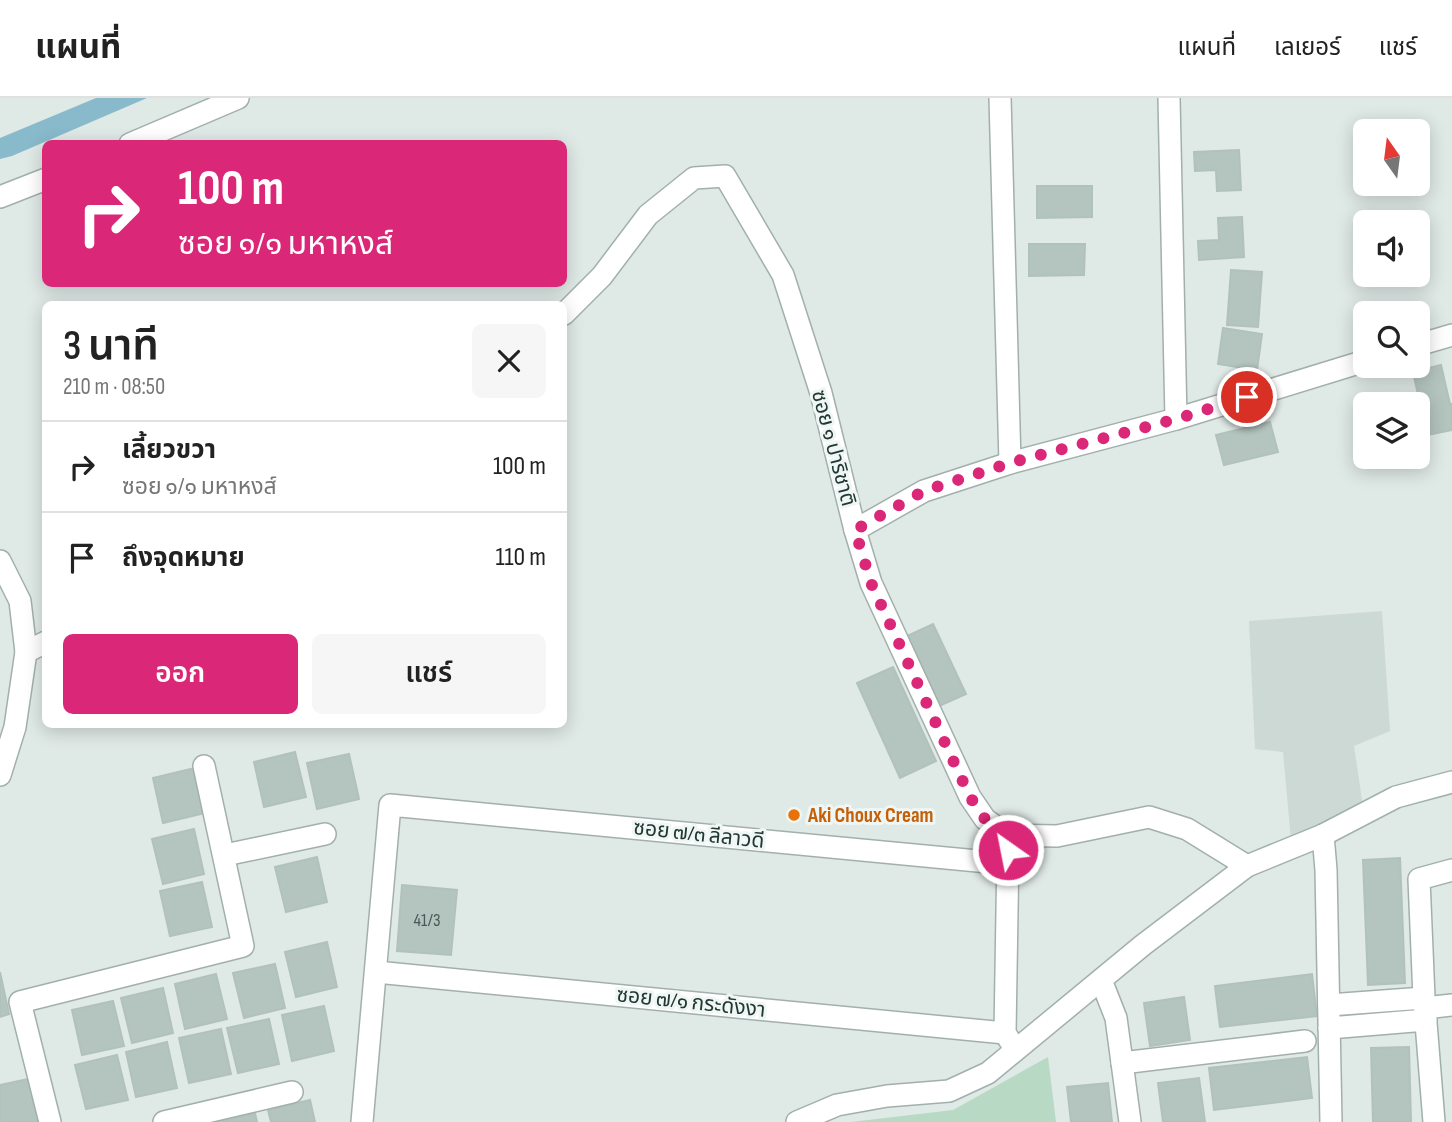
<!DOCTYPE html>
<html lang="th">
<head>
<meta charset="utf-8">
<style>
	:root { --surface:#fff; --page:#f6f6f6; --text:#222; --muted:#767676; --line:#e0e0e0; --accent:#db2777 }
	body { margin:0; font-family:"Sofia Sans Condensed","Noto Sans Thai",sans-serif; background:var(--page); color:var(--text); height:100vh; display:flex; flex-direction:column; font-size:26px; white-space:nowrap }
	* { box-sizing:border-box; margin:0 }
	p { font-size:23px; color:var(--muted) }
	.icon { flex:none; width:38px; height:38px; fill:none; stroke:currentColor; stroke-width:2; stroke-linecap:round; stroke-linejoin:round }
	.map { position:relative; flex:1; overflow:hidden }
	.side { position:absolute; left:42px; top:203px; width:525px; height:427px; display:flex; flex-direction:column; background:var(--surface); border-radius:10px; box-shadow:0 4px 18px #0003 }
	.side>* { flex:none }
	.banner { position:absolute; left:42px; top:42px; width:525px; height:147px; border-radius:10px; box-shadow:0 4px 18px #0003; background:#db2777; color:#fff; overflow:hidden }
	.needle { width:46px; rotate:346deg }
	.fabs { position:absolute; left:1353px; top:21px; display:grid; gap:14px }
	.fabs a { display:grid; place-items:center; width:77px; height:77px; border-radius:10px; background:var(--surface); box-shadow:0 4px 18px #0003; font-size:35px }
	.pin { position:absolute; display:grid; place-items:center; width:60px; height:60px; color:#fff; margin:-30px; border:4px solid #fff; border-radius:50%; box-shadow:0 2px 7px #0007 }
	.me { position:absolute; width:77px; margin:-38px; rotate:327deg; stroke-linejoin:round; filter:drop-shadow(0 0 5px #0008) }
	.turn { display:flex; align-items:center; gap:24px; height:147px; padding:0 21px; font-size:32px }
	.turn .icon { width:91px; height:91px; stroke-width:2.5 }
	.turn b { display:block; font-size:49px; line-height:60px }
	.round { display:grid; place-items:center; flex:none; width:74px; height:74px; border-radius:10px; background:var(--page) }
	.head { display:flex; align-items:center; justify-content:space-between; height:119px; padding:0 21px }
	h1 { font-size:42px; font-weight:600; line-height:52px }
	.button { display:flex; gap:14px; margin-top:auto; padding:14px 21px }
	.button a { flex:1; height:80px; border-radius:10px; background:var(--accent); color:#fff; font-size:28px; font-weight:600; line-height:80px; text-align:center }
	.button a+a { background:var(--page); color:var(--text) }
	ul { padding:0; list-style:none }
	li { display:flex; align-items:center; gap:21px; height:91px; padding:0 21px; border-top:2px solid var(--line) }
	li div { flex:1 }
	li b { display:block; font-size:26px }
	li em { font-style:normal }
	header { display:flex; align-items:center; gap:42px; box-sizing:border-box; height:98px; padding:0 35px; background:var(--surface); border-bottom:2px solid var(--line) }
	header strong { font-size:33px }
	nav { display:flex; gap:38px; margin-inline-start:auto; font-size:24px }
	.map>svg:first-child { display:block }
</style>
</head>
<body>
<header>
<strong>แผนที่</strong>
<nav><a>แผนที่</a><a>เลเยอร์</a><a>แชร์</a></nav>
</header>
<div class="map">
<svg width="1452" height="1024" viewBox="0 0 1452 1024">
	<rect width="100%" height="100%" fill="#dfe9e6"/>
	<polygon fill="#cdd9d5" points="1382,513 1390,633 1354,648 1363,709 1291,742 1283,654 1255,651 1249,523"/>
	<polygon fill="#b8dac5" points="1048,959 1056,1024 851,1024 953,1012"/>
	<polygon fill="#88bacc" points="96,0 147,0 12,58 0,61 0,40"/>
	<g fill="#b4c4bf" stroke="#b1c2bd" stroke-width="2">
		<polygon points="1239,52 1241,92 1217,93 1216,72 1195,73 1194,54"/>
		<polygon points="1037,88 1092,88 1092,119 1037,120"/>
		<polygon points="1242,119 1244,159 1199,162 1198,143 1219,142 1218,120"/>
		<polygon points="1029,146 1085,146 1084,177 1029,178"/>
		<polygon points="1231,172 1262,174 1258,229 1227,227"/>
		<polygon points="1223,230 1262,236 1257,272 1218,266"/>
		<polygon points="1441,267 1450,306 1452,306 1452,332 1427,337 1413,274"/>
		<polygon points="1270,324 1278,354 1224,367 1216,337"/>
		<polygon points="933,526 966,596 937,609 905,539"/>
		<polygon points="893,569 936,663 900,680 857,585"/>
		<polygon points="295,654 306,699 264,709 254,664"/>
		<polygon points="349,656 359,701 317,711 307,665"/>
		<polygon points="195,670 205,715 163,725 153,680"/>
		<polygon points="194,731 204,776 163,786 152,741"/>
		<polygon points="317,759 327,804 286,814 275,769"/>
		<polygon points="1400,760 1405,885 1368,887 1363,762"/>
		<polygon points="202,784 212,829 170,838 160,793"/>
		<polygon points="402,787 457,792 451,857 397,853"/>
		<polygon points="327,844 337,889 296,899 285,854"/>
		<polygon points="275,866 285,910 244,920 233,875"/>
		<polygon points="0,874 9,916 0,919"/>
		<polygon points="216,876 227,921 185,931 175,886"/>
		<polygon points="1312,876 1317,918 1220,929 1215,888"/>
		<polygon points="163,890 173,935 132,945 121,900"/>
		<polygon points="1184,899 1190,942 1150,948 1144,905"/>
		<polygon points="113,903 124,948 82,957 72,912"/>
		<polygon points="324,908 334,953 292,963 282,917"/>
		<polygon points="269,921 279,966 238,975 227,930"/>
		<polygon points="221,931 231,976 189,985 179,940"/>
		<polygon points="167,944 177,990 136,999 126,954"/>
		<polygon points="1409,949 1411,1024 1373,1024 1371,950"/>
		<polygon points="117,957 128,1002 86,1011 75,967"/>
		<polygon points="1307,959 1312,1000 1214,1012 1209,970"/>
		<polygon points="33,980 43,1024 0,1024 0,987"/>
		<polygon points="1199,980 1205,1024 1163,1024 1158,985"/>
		<polygon points="1108,985 1112,1024 1071,1024 1067,989"/>
		<polygon points="310,1002 315,1024 271,1024 268,1012"/>
		<polygon points="255,1015 257,1024 217,1024"/>
	</g>
	<g fill="none" stroke-linecap="round" stroke-linejoin="round">
		<g stroke="#a2b0ad" stroke-width="24">
			<g id="minor">
				<polyline points="1000,0 1010,365"/>
				<polyline points="1169,0 1176,321"/>
				<polyline points="130,46 238,0"/>
				<polyline points="0,99 46,81"/>
				<polyline points="564,216 602,178 648,117 694,80 725,78 783,177 821,295 855,432 871,485 970,699 985,721 1007,737 1057,738 1149,719 1187,731 1247,768"/>
				<polyline points="1418,247 1452,237"/>
				<polyline points="855,432 924,393 1010,365 1176,321 1365,263"/>
				<polyline points="0,463 20,503 26,554"/>
				<polyline points="0,677 15,629 26,554 46,544"/>
				<polyline points="1323,737 1326,772 1331,1024"/>
				<polyline points="1008,752 1005,935 1012,946"/>
				<polyline points="225,757 325,736"/>
				<polyline points="376,874 1005,935"/>
				<polyline points="1101,882 1116,920 1130,1024"/>
				<polyline points="1329,907 1424,900"/>
				<polyline points="1425,910 1452,907"/>
				<polyline points="1329,930 1426,922"/>
				<polyline points="1122,965 1305,943"/>
				<polyline points="50,1024 20,904 243,848 204,668"/>
				<polyline points="164,1024 292,994"/>
				<polyline points="362,1024 390,707 1009,766"/>
				<polyline points="797,1024 837,1007 887,998 949,993 988,975 1143,847 1247,768 1323,737 1396,699 1452,684"/>
				<polyline points="1434,1024 1424,900 1419,781 1452,772"/>
			</g>
		</g>
		<use href="#minor" stroke="#fff" stroke-width="21"/>
	</g>
	<g fill="none" stroke-linecap="round" stroke-linejoin="round">
		<polyline stroke="#db2777" stroke-width="12" stroke-dasharray="0 21.6" points="1008,752 1007,737 985,721 970,699 871,485 855,432 924,393 1010,365 1176,321 1247,299"/>
	</g>
	<circle fill="#e8710a" stroke="#eff6f3" stroke-width="2.5" cx="794" cy="717" r="7"/>
	<g text-anchor="middle" stroke-width="6" stroke-linejoin="round" paint-order="stroke">
		<g font-size="18" fill="#465b57">
			<text x="427" y="828">41/3</text>
		</g>
		<g font-size="21" fill="#213834" stroke="#eff6f3">
			<text transform="translate(834 350) rotate(75)" y="7">ซอย ๑ ปาริชาติ</text>
			<text transform="translate(699 736) rotate(6)" y="7">ซอย ๗/๓ ลีลาวดี</text>
			<text transform="translate(691 904) rotate(6)" y="7">ซอย ๗/๑ กระดังงา</text>
		</g>
		<g font-size="21" font-weight="bold" fill="#c56008" stroke="#eff6f3" text-anchor="start">
			<text x="808" y="724">Aki Choux Cream</text>
		</g>
	</g>
</svg>
<div class="fabs">
<a><svg class="needle" viewBox="-14 -14 28 28"><path d="M0-13l5 13h-10z" fill="#e53935"/><path d="M0 13l5-13h-10z" fill="#767676"/></svg></a>
<a><svg class="icon" aria-label="sound" viewBox="0 0 24 24"><path d="M4 9h4l5-4v14l-5-4H4zM17 9q2 3 0 6"/></svg></a>
<a><svg class="icon" aria-label="search" viewBox="0 0 24 24"><circle cx="10" cy="10" r="6"/><path d="M15 15l6 6"/></svg></a>
<a><svg class="icon" aria-label="layers" viewBox="0 0 24 24"><path d="M12 4l9 5-9 5-9-5zM3 14l9 5 9-5"/></svg></a>
</div>
<div class="pin" style="left:1247px;top:299px;background:#d93025"><svg class="icon" aria-label="arrive" viewBox="0 0 24 24"><path d="M6 21V4h12l-3 4 3 4H6"/></svg></div>
<svg class="me" style="left:1008px;top:752px" viewBox="-20 -20 40 40"><circle r="17" fill="#db2777" stroke="#fff" stroke-width="3"/><path d="M0-11L8 9 0 5-8 9z" fill="#fff"/></svg>
<div class="banner">
<div class="turn"><svg class="icon" aria-label="right" viewBox="0 0 24 24"><path d="M7 20v-9h11M14 6l5 5-5 5"/></svg><div><b>100 m</b>ซอย ๑/๑ มหาหงส์</div></div>
</div>
<section class="side">
<div class="head"><div><h1>3 นาที</h1><p>210 m · 08:50</p></div><a class="round"><svg class="icon" aria-label="close" viewBox="0 0 24 24"><path d="M6 6l12 12M18 6L6 18"/></svg></a></div>
<ul>
<li><svg class="icon" aria-label="right" viewBox="0 0 24 24"><path d="M7 20v-9h11M14 6l5 5-5 5"/></svg><div><b>เลี้ยวขวา</b><p>ซอย ๑/๑ มหาหงส์</p></div><em>100 m</em></li>
<li><svg class="icon" aria-label="arrive" viewBox="0 0 24 24"><path d="M6 21V4h12l-3 4 3 4H6"/></svg><div><b>ถึงจุดหมาย</b></div><em>110 m</em></li>
</ul>
<div class="button"><a>ออก</a><a>แชร์</a></div>
</section>
</div>
</body>
</html>
